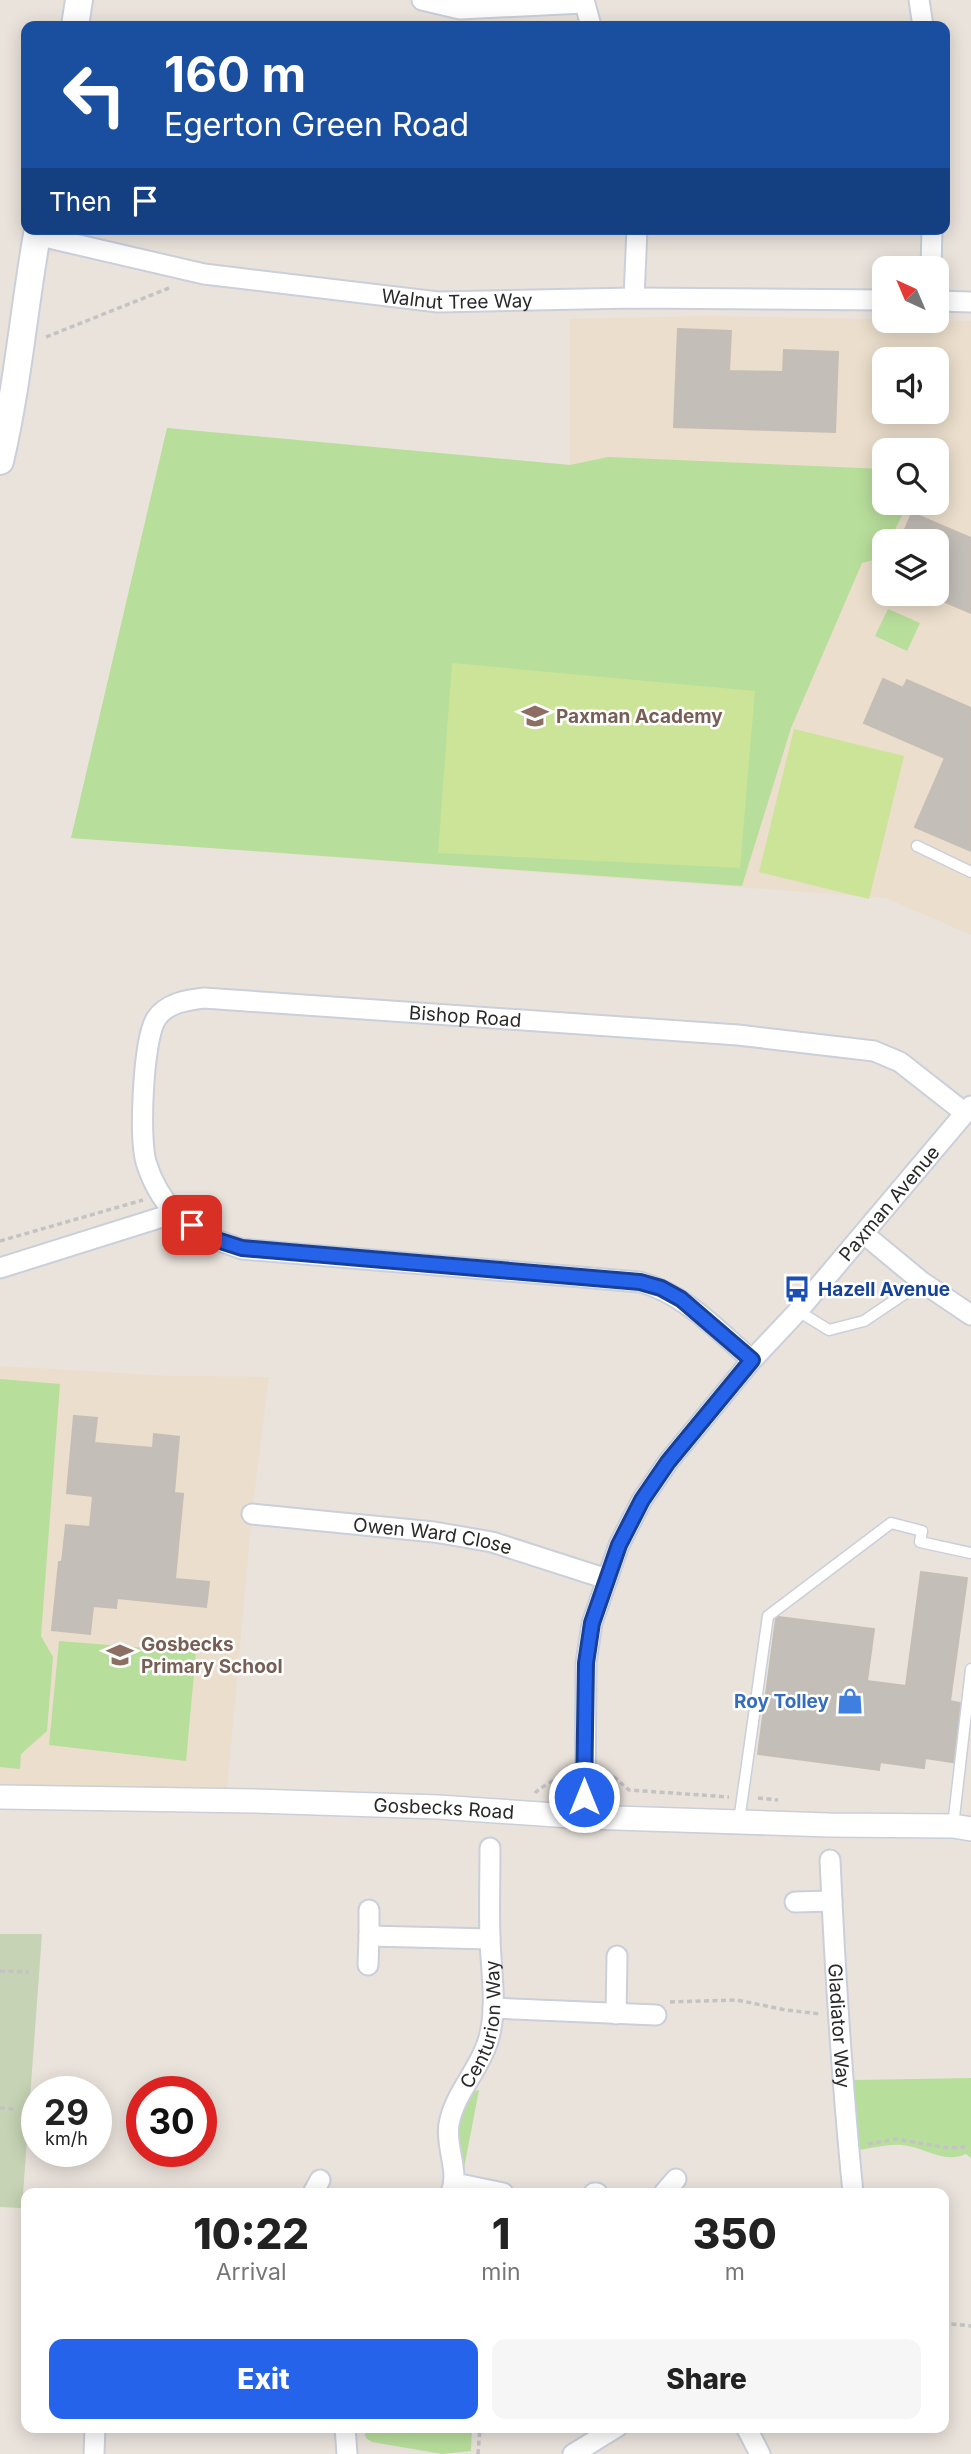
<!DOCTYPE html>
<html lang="en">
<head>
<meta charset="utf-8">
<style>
	:root { --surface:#fff; --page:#f6f6f6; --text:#222; --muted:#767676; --accent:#2563eb }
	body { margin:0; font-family:Inter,sans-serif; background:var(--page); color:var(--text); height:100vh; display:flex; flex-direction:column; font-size:26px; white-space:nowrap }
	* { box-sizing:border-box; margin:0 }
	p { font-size:23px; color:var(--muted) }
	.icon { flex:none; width:38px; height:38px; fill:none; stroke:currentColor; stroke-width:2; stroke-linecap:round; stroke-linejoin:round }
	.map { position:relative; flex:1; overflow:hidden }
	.sheet { position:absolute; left:21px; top:2188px; width:928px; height:245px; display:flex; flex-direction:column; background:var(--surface); border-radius:14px; box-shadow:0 4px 18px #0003 }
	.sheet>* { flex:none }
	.guide { position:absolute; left:21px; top:21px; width:929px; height:214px; border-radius:14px; box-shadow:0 4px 18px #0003; background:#1a4fa0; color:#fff; overflow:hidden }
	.needle { width:46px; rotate:316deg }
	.controls { position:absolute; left:872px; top:256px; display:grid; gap:14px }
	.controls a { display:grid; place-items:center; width:77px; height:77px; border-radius:14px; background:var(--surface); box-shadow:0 4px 18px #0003; font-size:35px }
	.speed { position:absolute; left:21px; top:2076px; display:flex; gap:14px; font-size:35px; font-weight:700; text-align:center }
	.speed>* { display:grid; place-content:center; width:91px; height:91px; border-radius:50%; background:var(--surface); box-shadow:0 4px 18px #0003; line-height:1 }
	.speed small { font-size:18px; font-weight:400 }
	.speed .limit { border:10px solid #d22; background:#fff; color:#111 }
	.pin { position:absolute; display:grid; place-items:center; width:60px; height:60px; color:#fff; margin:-30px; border-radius:14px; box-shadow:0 4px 10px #0006 }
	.me { position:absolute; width:77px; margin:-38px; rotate:0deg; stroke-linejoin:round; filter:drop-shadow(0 0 5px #0008) }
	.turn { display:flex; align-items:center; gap:24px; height:147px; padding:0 28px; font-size:32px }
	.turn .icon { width:91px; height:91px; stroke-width:2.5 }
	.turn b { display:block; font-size:49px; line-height:60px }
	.then { display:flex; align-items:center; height:66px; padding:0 28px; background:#0003; gap:14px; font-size:26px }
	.eta { display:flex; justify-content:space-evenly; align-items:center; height:119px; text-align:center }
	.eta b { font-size:42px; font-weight:800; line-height:49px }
	.cta { display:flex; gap:14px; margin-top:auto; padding:14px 28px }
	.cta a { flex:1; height:80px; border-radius:14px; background:var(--accent); color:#fff; font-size:28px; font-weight:800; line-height:80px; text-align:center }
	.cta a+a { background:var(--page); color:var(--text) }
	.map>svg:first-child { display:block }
</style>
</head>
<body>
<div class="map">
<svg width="971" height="2454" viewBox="0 0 971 2454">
	<rect width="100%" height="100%" fill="#eae3dc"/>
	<g fill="#ebdecc" fill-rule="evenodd">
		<path d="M706,316L971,321V935L886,898L71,838L167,428L570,465V319ZM884,359H936V411H884ZM884,450H936V502H884ZM884,541H936V593H884Z"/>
		<polygon points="0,1366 171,1376 269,1377 252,1514 226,1800 0,1795"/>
	</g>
	<g fill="#b8de9b">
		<polygon points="167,428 570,465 608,457 884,469 884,502 909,502 889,541 884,541 884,552 881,558 862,563 791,728 742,886 71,838"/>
		<polygon points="888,609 920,623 907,651 875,636"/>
		<polygon points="0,1379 60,1384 41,1636 53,1657 47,1731 21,1754 20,1769 0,1767"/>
		<polygon points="59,1641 196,1652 186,1761 49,1745"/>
		<path d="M971,2078V2158L966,2154C943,2164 925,2147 902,2145C888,2144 873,2148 859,2150L854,2125L853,2080Z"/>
		<path d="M479,2090L464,2168C452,2146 461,2112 472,2091Z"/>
		<polygon points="363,2427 472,2427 471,2451 442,2454 372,2442 366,2438"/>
	</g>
	<polygon fill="#c6d3b4" points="0,1934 42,1934 22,2208 0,2207"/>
	<g fill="#cbe498">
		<polygon points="452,663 755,691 740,868 438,853"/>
		<polygon points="794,729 904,756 869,899 759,872"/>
	</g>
	<g fill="#c3beb7" stroke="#c5beb6" stroke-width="2">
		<polygon points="678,329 731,331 729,371 783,372 784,350 838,352 835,432 674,427"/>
		<polygon points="912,513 971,538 971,613 936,598 936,541 900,541"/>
		<polygon points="883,679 903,688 907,680 971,708 971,851 915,827 945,758 864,723"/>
		<polygon points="74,1416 97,1418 94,1443 153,1448 154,1434 179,1437 174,1493 183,1494 175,1579 209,1582 206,1607 117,1598 116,1608 93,1606 90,1634 52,1630 59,1562 62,1562 66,1525 90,1527 93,1496 67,1493"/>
		<polygon points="921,1572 967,1578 950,1701 960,1703 953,1762 925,1758 924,1768 880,1762 879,1770 758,1754 776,1619 779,1617 874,1629 867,1681 906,1686"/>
	</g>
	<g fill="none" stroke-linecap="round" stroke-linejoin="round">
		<g stroke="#cacfda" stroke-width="13">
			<g id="service">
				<polyline points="917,846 971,872"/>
				<polyline points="798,1311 829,1330 864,1321 922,1282"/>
				<polyline points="739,1821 768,1616 891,1523 922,1531 920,1542 971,1553"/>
				<polyline points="953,1826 971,1669"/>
			</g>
		</g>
		<g stroke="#cacfda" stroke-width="23">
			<g id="minor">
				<polyline points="422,0 460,9 584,3"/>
				<polyline points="584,0 591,26"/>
				<polyline points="919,0 923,26"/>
				<path id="s1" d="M36,235L204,274L438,302L634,298L884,300"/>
				<polyline points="931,268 932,229"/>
				<polyline points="634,298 637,229"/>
				<polyline points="936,301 971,302"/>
				<path id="s2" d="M175,1213C161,1198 152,1182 146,1162C139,1137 143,1040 156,1019C166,1003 187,1000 204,998L738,1035L874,1051L900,1062L965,1113"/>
				<polyline points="864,1234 922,1282 971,1315"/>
				<path d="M0,1268L175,1213L208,1237L242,1249L640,1282C685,1294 717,1330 752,1360"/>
				<path id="s3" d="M252,1514L434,1532L492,1542L607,1579"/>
				<path id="s4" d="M585,1817L586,1663L592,1623L619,1545L642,1500L668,1462L752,1360L798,1311L971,1106"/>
				<path id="s5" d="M830,1860C835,1971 842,2082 853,2193"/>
				<polyline points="795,1902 832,1901"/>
				<polyline points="369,1936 369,1910"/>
				<polyline points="368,1965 369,1936 490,1939"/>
				<polyline points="493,2008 656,2015"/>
				<polyline points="616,2014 617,1956"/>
				<polyline points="455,2183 503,2193"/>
				<polyline points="313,2193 320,2180"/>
				<path id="s6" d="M451,2193C460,2171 445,2147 449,2124C455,2092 479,2071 488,2041C498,2008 491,1973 490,1939C489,1909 490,1878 490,1848"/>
				<polyline points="594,2193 597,2193"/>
				<polyline points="664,2193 676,2179"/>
				<polyline points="345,2427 347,2454"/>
				<polyline points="746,2427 760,2454"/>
				<polyline points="94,2454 95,2427"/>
				<polyline points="573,2454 617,2427"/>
			</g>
		</g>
		<g stroke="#cacfda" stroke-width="26">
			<g id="tertiary">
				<path id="s7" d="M0,1797L255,1801L438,1807L585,1817L829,1825L953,1826L971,1829"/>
			</g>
		</g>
		<g stroke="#cacfda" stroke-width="30">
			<g id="secondary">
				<polyline points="75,26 79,0"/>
				<path d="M0,461C18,385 24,306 38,229"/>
			</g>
		</g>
		<g stroke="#c3c3c3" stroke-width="3.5" stroke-dasharray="5 3.5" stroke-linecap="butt">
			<polyline points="46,337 169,288"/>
			<polyline points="0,1241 143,1200"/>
			<polyline points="605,1777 614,1777 629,1790 729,1797"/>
			<path d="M535,1793C539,1788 559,1777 566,1774"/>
			<polyline points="758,1798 778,1800"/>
			<polyline points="0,1971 29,1972"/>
			<polyline points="670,2002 737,2000 786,2010 821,2014"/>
			<polyline points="0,2108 15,2109"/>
			<polyline points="868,2144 896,2139 948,2148 965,2147"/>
			<polyline points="176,2193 179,2189 187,2193"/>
			<polyline points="943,2323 971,2326"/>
			<polyline points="478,2454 480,2427"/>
		</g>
		<use href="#service" stroke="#fff" stroke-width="10"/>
		<use href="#minor" stroke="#fff" stroke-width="19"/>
		<use href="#tertiary" stroke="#fff" stroke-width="23"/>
		<use href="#secondary" stroke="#fff" stroke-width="26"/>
	</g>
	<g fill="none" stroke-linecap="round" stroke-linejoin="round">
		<g stroke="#184099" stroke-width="18">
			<polyline id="route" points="192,1225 208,1237 242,1248 640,1282 661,1288 681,1299 752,1360 668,1462 642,1500 619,1545 592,1623 586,1663 584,1797"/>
		</g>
		<use href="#route" stroke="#2563eb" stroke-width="12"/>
	</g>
	<defs>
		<g id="school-bare" transform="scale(2.1)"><path d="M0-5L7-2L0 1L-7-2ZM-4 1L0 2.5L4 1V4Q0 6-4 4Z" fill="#8d6e63" stroke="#fff" stroke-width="2.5" paint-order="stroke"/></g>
		<g id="bus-bare" transform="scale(2.1)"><path d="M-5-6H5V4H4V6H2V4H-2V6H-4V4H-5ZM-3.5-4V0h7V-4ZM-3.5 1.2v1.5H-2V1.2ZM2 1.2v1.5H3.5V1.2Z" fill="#1a4fb4" stroke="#fff" stroke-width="2.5" paint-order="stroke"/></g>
		<g id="shop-bare" transform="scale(2.1)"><path d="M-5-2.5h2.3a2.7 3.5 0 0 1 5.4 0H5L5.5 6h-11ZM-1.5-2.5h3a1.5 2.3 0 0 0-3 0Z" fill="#3f7fe0" stroke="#fff" stroke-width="2.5" paint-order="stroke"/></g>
	</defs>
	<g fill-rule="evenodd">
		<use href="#school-bare" x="535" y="716"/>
		<use href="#bus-bare" x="797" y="1289"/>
		<use href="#school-bare" x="120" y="1655"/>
		<use href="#shop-bare" x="850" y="1701"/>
	</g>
	<g text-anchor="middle" stroke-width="5" stroke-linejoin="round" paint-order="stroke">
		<g font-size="19" fill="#292929" stroke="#fff">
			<text dy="7" stroke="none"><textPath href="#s1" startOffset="427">Walnut Tree Way</textPath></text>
			<text dy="7" stroke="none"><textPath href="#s2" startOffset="520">Bishop Road</textPath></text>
			<text dy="7" stroke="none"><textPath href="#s4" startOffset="714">Paxman Avenue</textPath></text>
			<text dy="7" stroke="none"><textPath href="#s3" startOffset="182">Owen Ward Close</textPath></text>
			<text dy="7" stroke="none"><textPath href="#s7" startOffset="444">Gosbecks Road</textPath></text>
			<text dy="7" stroke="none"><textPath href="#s6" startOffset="177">Centurion Way</textPath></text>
			<text dy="7" stroke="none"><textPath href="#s5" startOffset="166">Gladiator Way</textPath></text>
		</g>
		<g font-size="19" font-weight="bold" fill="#785e54" stroke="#fff" text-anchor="start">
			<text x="556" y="723">Paxman Academy</text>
			<text x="141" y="1651">Gosbecks<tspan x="141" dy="22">Primary School</tspan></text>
		</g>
		<g font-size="19" font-weight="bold" fill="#164399" stroke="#fff" text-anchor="start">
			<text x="818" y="1296">Hazell Avenue</text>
		</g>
		<g font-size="19" font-weight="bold" fill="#366cbe" stroke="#fff" text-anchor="end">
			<text x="829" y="1708">Roy Tolley</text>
		</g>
	</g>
</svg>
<div class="controls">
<a><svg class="needle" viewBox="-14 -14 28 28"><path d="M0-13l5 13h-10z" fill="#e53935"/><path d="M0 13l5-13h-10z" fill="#767676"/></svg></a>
<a><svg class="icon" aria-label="sound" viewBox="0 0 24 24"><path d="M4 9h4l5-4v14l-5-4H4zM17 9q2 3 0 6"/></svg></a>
<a><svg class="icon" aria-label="search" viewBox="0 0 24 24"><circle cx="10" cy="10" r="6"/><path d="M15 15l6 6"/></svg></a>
<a><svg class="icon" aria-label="layers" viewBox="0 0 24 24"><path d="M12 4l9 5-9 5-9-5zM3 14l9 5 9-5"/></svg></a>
</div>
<div class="speed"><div>29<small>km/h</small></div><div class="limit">30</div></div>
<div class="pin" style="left:192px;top:1225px;background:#d93025"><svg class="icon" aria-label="arrive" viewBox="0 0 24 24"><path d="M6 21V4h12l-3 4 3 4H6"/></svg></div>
<svg class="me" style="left:584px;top:1797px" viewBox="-20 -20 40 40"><circle r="17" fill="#2563eb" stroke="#fff" stroke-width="3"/><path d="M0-11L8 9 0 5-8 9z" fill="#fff"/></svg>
<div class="guide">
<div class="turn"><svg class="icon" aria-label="left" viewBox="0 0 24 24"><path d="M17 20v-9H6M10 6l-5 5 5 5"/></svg><div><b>160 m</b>Egerton Green Road</div></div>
<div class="then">Then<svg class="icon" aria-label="arrive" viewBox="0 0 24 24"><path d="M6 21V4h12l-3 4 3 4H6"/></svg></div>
</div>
<section class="sheet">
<div class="eta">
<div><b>10:22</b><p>Arrival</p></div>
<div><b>1</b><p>min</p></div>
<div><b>350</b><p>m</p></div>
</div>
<div class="cta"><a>Exit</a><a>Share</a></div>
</section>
</div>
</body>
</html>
